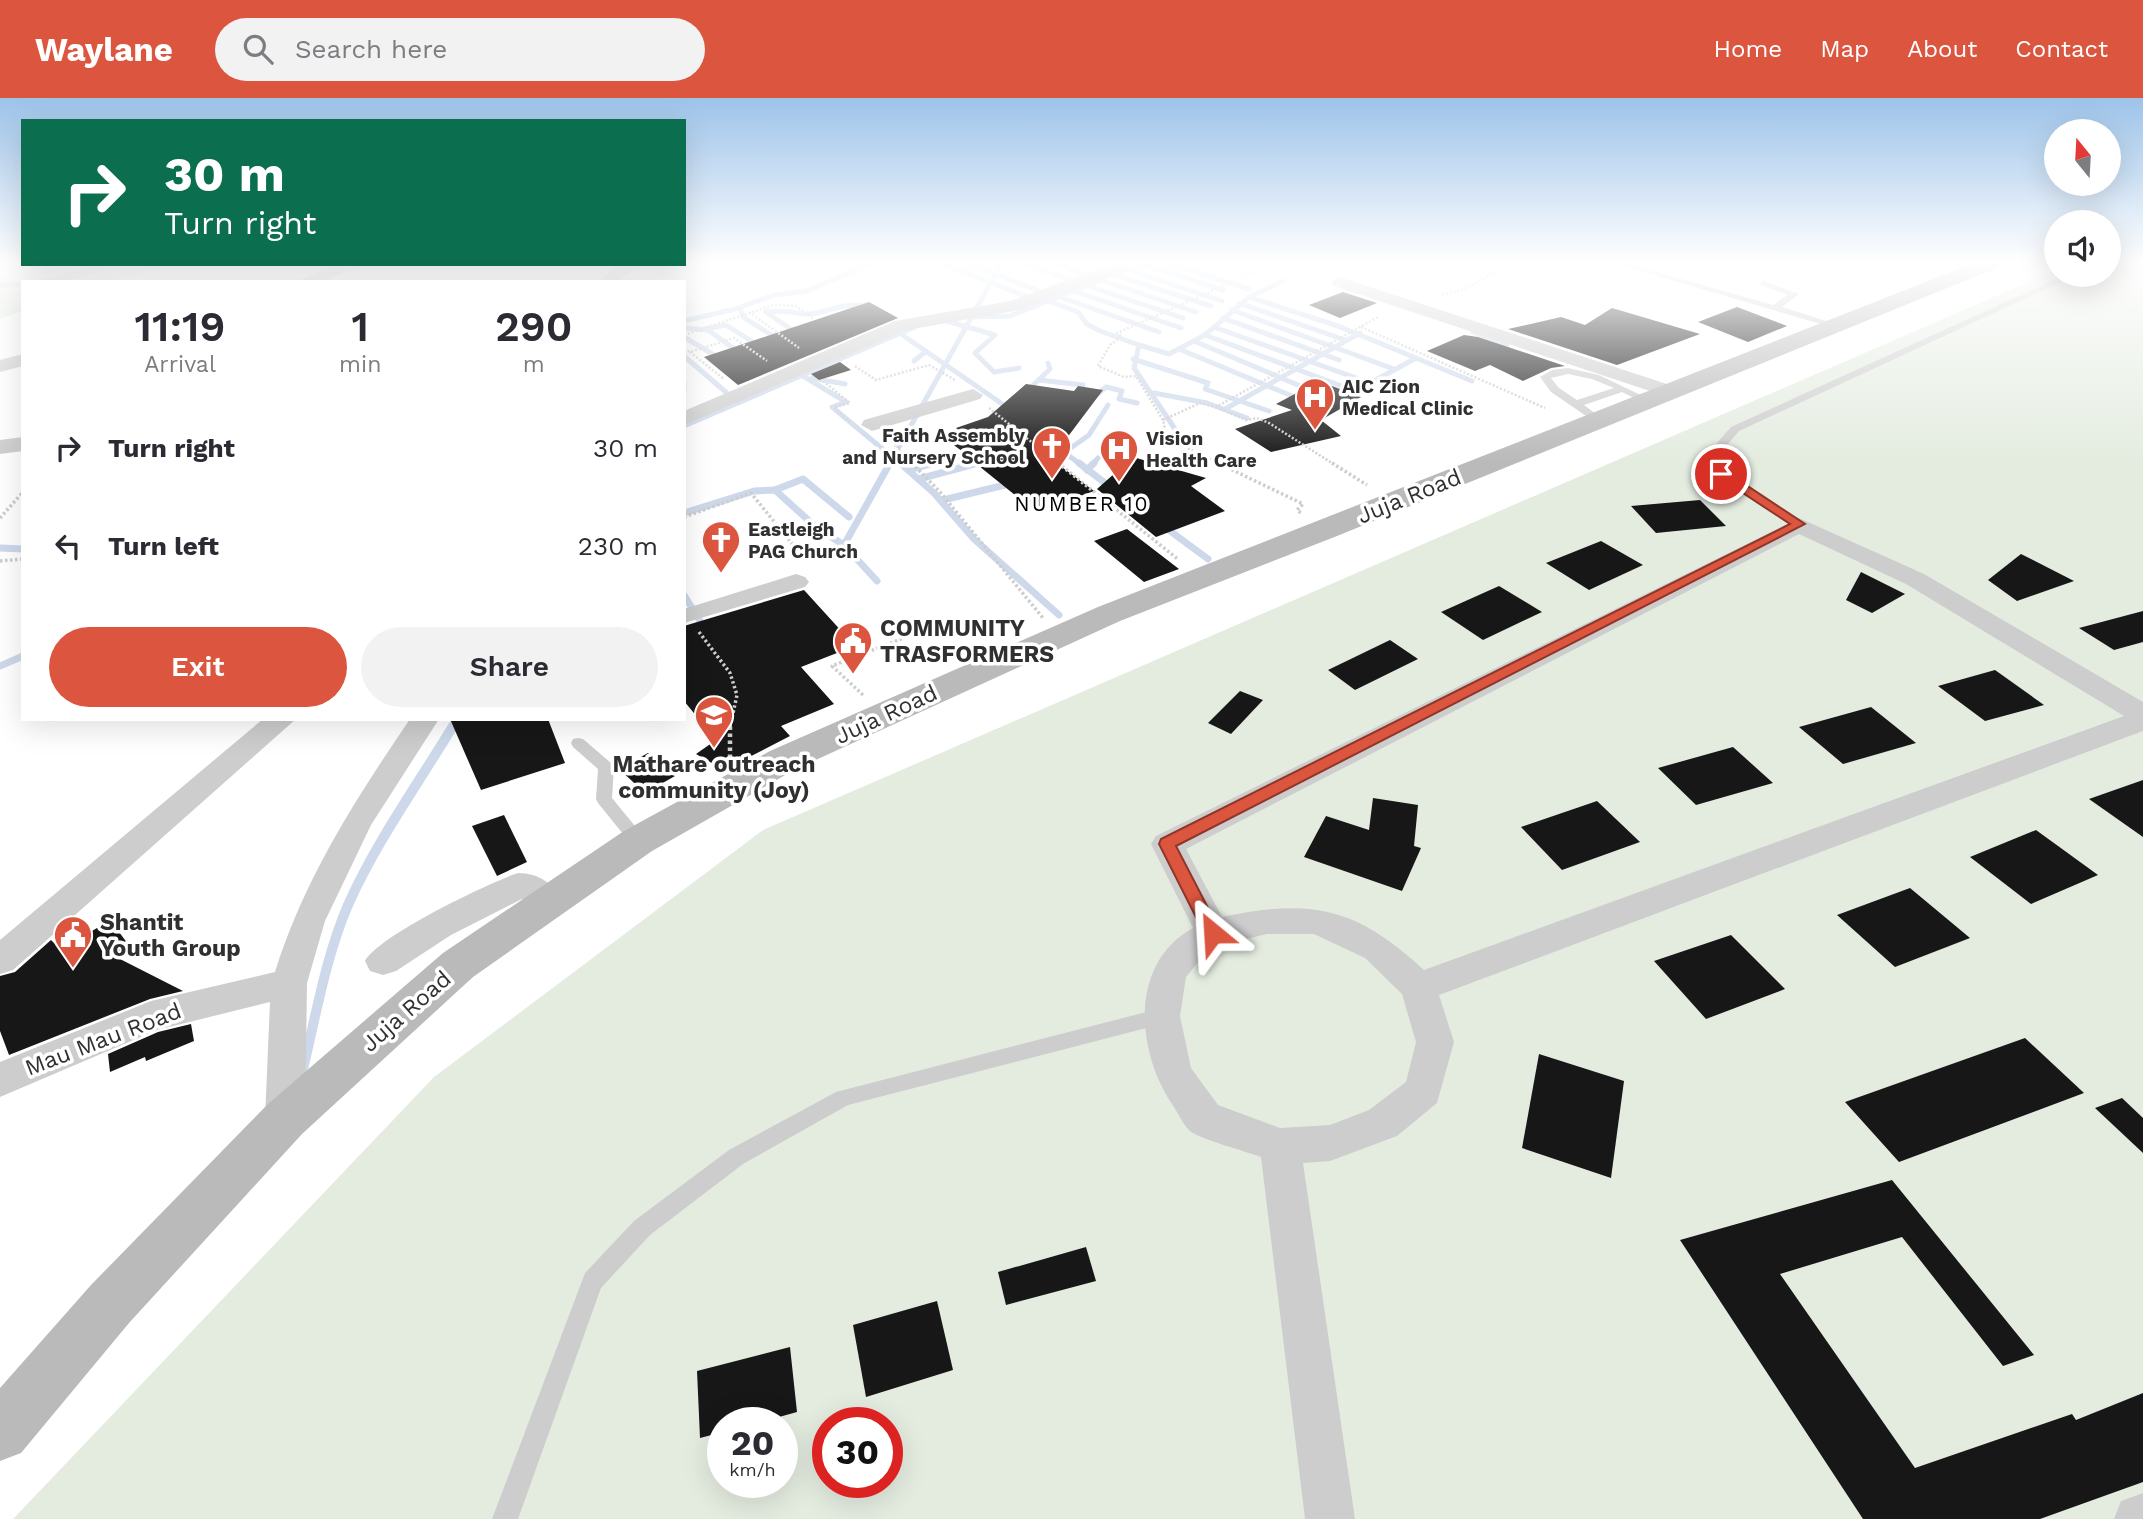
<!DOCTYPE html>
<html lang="en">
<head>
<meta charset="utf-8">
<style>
	:root { --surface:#fff; --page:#f2f2f3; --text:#2b2b33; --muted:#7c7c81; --accent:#db553f }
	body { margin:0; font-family:"Work Sans",sans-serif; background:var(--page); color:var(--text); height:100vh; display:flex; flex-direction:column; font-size:26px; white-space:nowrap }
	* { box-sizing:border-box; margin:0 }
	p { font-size:23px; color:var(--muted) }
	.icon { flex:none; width:38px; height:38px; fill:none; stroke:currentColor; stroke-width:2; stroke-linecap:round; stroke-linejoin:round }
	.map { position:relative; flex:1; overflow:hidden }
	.side { position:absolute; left:21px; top:182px; width:665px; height:441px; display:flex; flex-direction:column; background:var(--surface); border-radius:0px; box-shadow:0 7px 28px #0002 }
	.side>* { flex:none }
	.hud { position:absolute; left:21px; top:21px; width:665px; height:147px; border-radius:0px; box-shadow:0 7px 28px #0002; background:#0b6e4f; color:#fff; overflow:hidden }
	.needle { width:46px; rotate:342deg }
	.buttons { position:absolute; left:2044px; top:21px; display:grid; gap:14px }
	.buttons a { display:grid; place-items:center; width:77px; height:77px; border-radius:50%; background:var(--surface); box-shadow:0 7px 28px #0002; font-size:35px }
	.speed { position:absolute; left:707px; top:1309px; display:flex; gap:14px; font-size:35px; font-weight:700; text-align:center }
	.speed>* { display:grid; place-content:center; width:91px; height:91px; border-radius:50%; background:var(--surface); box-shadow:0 7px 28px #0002; line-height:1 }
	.speed small { font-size:18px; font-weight:400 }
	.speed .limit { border:10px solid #d22; background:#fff; color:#111 }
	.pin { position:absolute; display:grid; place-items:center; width:60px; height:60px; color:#fff; margin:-30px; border:4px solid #fff; border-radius:50%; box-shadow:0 2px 7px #0007 }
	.me { position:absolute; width:77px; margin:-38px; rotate:333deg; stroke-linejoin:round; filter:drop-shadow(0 0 5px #0008) }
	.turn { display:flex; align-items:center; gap:24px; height:147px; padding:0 28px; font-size:32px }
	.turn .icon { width:91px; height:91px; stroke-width:2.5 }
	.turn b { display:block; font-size:49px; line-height:60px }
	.eta { display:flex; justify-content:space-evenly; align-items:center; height:119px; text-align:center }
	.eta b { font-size:42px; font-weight:600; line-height:49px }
	.action { display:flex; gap:14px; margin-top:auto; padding:14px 28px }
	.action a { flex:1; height:80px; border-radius:42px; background:var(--accent); color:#fff; font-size:28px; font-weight:600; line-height:80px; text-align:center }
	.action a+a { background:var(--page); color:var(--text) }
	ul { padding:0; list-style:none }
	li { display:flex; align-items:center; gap:21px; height:98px; padding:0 28px }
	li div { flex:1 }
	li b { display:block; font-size:26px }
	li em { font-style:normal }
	header { display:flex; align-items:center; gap:42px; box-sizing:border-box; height:98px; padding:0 35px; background:var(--accent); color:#fff }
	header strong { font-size:33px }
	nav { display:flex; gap:38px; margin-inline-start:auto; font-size:24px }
	.search { width:490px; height:63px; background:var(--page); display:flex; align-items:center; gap:18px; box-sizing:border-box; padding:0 24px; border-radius:38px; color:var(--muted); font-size:26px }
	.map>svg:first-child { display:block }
</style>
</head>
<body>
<header>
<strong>Waylane</strong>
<div class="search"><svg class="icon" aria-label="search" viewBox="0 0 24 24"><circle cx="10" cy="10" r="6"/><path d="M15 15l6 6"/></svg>Search here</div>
<nav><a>Home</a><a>Map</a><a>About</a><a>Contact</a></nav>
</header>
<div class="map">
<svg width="2143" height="1421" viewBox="0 0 2143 1421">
	<rect width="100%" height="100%" fill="#fff"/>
	<g fill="#e4ece0" fill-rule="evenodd">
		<polygon points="0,165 23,166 167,166 107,184 23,184 23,213 0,221"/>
		<path d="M2109,165H2143V1421H13L434,979L763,732L2056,172V177H2109ZM723,1325H782V1384H723ZM828,1325H887V1384H828Z"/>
	</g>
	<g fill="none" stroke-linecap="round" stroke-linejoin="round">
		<g stroke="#cdd9eb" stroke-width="5">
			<polyline points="942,165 1035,202"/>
			<polyline points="966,165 1037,192"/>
			<polyline points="1022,165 1074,183"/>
			<polyline points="1055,165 1092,179"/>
			<polyline points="1167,165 1249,191"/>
			<polyline points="1142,166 1223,192"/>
			<polyline points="1128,172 1222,203"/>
			<polyline points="1115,177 1211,208"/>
			<polyline points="1101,182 1196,214"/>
			<polyline points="1088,188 1183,220"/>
			<polyline points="1074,193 1181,230"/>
			<polyline points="1060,199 1159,234"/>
			<polyline points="1249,199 1338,228 1472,283"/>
			<polyline points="1049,203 1078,214 1087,226 1100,233 1139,247 1134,270 1175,331"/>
			<polyline points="1239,205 1345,242"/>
			<polyline points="740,210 743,219 781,243"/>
			<polyline points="1232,212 1394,271"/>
			<path d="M766,214C784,212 788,214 805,216C824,217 839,204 865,208"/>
			<polyline points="766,214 798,236"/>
			<polyline points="972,219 1010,218 1105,181"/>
			<polyline points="1223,220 1339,262"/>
			<polyline points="940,221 995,237 975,255 994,274 1019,270"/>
			<polyline points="684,223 735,211 774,197 807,193 871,165"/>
			<polyline points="1214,229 1370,285"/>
			<polyline points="684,230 708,232 743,257"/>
			<polyline points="705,231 726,227 759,248"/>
			<polyline points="1473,234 1507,247"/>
			<polyline points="901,236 1011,312"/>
			<polyline points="1205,237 1355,293"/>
			<polyline points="684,239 721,261"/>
			<polyline points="1194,243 1305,290"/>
			<polyline points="1139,247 1169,256 1205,237 1249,199 1283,183"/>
			<polyline points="1179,251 1292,298"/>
			<polyline points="684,258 735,302"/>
			<polyline points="1133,261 1208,285 1205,291 1269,313"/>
			<polyline points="914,263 925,254"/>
			<polyline points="803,278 846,304 832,309 902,367"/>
			<polyline points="812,280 845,286"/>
			<polyline points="1039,282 1083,287 1077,295 1080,296"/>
			<polyline points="684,284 684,293"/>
			<polyline points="1026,294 1050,271 1048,265"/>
			<polyline points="1154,295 1207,305 1247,320"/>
			<polyline points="1350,296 1416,260"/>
			<polyline points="1094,299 1106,289 1122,293 1119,301 1137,305"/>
			<polyline points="1225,311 1360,235"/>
			<polyline points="684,328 917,228"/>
			<polyline points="1050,343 1081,367"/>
			<polyline points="1065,354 1089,337 1108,307"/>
			<polyline points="889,367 1000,168 994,165"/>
			<polyline points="928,367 973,354"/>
			<polyline points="971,367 981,364"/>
			<polyline points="1092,367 1098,360"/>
		</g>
		<g stroke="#cdd9eb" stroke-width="7">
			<polyline points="900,365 934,395 974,441 1059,517"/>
			<polyline points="1079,365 1114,392"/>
			<polyline points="909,372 934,365"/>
			<polyline points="1087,372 1094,365"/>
			<polyline points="919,381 978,365"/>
			<polyline points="775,392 803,381 849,419"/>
			<polyline points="943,402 1005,387"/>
			<polyline points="684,415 754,393 775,392 817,430 844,447 877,483"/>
			<polyline points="1162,427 1208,461"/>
			<polyline points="844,447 890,365"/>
			<polyline points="0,450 23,451"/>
			<polyline points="684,497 705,531"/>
			<polyline points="0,568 23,558"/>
			<polyline points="452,629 457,621"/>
		</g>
		<path stroke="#cdd9eb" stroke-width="10" d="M303,971C316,917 326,858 348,807C376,744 418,686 453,628"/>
	</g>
	<g fill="#171717">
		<polygon points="1343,194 1377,205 1340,220 1309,207"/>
		<polygon points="869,204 898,220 743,285 738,287 704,259"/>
		<polygon points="1737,209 1787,228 1748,244 1698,224"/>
		<polygon points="1612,210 1700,236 1617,267 1508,231 1561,219 1585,227"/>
		<polygon points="1464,237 1478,239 1565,268 1551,270 1523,283 1490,267 1475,273 1427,253"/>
		<polygon points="840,264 851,272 819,282 811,276"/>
		<polygon points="1319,283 1361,299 1321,322 1341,338 1271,354 1235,331 1292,312 1276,306"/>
		<polygon points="1026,286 1074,293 1078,288 1103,292 1051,361 1094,393 1036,414 974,364 977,364 944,340 961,334 956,330 988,319"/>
		<polygon points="1133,359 1206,380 1191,388 1225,413 1156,439 1097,391"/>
		<polygon points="1700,402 1726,428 1656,435 1631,408"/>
		<polygon points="1127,431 1179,471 1144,484 1094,443"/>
		<polygon points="1601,443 1643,467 1589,492 1546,465"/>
		<polygon points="2021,456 2074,483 2017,503 1988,482"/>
		<polygon points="1861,474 1905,496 1872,515 1846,502"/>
		<polygon points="1499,488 1542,514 1483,542 1441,514"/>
		<polygon points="804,492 855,548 801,569 834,606 781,628 790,638 724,672 696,656 716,642 684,603 684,528"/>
		<polygon points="2143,513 2143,544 2114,552 2079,530"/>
		<polygon points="1390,542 1418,561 1355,592 1328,572"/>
		<polygon points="1995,572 2044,607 1985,623 1938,588"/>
		<polygon points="1240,593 1263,602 1231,636 1208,625"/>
		<polygon points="1871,609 1916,645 1843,666 1799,629"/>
		<polygon points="450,621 548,621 565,665 481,692"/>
		<polygon points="1733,649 1773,685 1696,707 1658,670"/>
		<polygon points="648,655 675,678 645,695 619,671"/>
		<polygon points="2143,682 2143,739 2089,701"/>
		<polygon points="1373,700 1418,707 1414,748 1421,750 1402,793 1304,759 1326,718 1369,732"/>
		<polygon points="1597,703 1640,744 1562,772 1521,729"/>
		<polygon points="504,717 527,764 497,778 472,728"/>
		<polygon points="2036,732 2098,777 2031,806 1970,759"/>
		<polygon points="1910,790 1970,840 1895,869 1837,817"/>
		<polygon points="110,822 131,850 118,860 183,893 150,901 9,957 0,933 0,878 15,874 51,842 61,852"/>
		<polygon points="1731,837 1785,891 1706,921 1654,863"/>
		<polygon points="191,926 194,943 146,963 145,959 110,974 108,956 158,934"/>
		<polygon points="2025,940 2084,995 1899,1064 1845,1004"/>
		<polygon points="1539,956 1624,983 1611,1080 1522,1050"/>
		<polygon points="2122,1000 2143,1020 2143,1055 2095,1010"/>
		<polygon points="1892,1082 2034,1257 2003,1268 1902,1139 1780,1176 1915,1370 2072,1316 2076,1322 2143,1295 2143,1384 2040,1421 1863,1421 1680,1142"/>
		<polygon points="1086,1149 1096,1183 1006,1207 998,1174"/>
		<polygon points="937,1203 953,1272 866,1299 853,1227"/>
		<polygon points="790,1249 797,1314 758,1325 723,1325 723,1334 700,1340 697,1273"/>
	</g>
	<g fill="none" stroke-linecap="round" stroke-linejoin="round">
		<g stroke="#cdcdcd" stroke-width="2.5" stroke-dasharray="2 2" stroke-linecap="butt">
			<polyline points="1442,197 1465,191 1507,168 1497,165"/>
			<polyline points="749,214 799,250"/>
			<polyline points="1361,229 1545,310"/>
			<polyline points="684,237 773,207 796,208 814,221"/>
			<polyline points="684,251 690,254 734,240 767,263"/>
			<polyline points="690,254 724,281"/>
			<polyline points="855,268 876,282 929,267 955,282"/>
			<polyline points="823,283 850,305 834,309 850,324"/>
			<polyline points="1216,309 1246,322 1257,320 1269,325 1335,367"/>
			<polyline points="989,310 1060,367"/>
			<polyline points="1163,322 1136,278 1124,279 1098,268 1110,247 1122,238 1117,235 1257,173 1234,165"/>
			<polyline points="889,341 914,367"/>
			<polyline points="1222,367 1167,340 1163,322 1200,305 1216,309 1378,219"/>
		</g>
		<g stroke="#cdcdcd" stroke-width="3.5" stroke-dasharray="2.5 2.5" stroke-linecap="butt">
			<polyline points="912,365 940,394 1043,520"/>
			<polyline points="1058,365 1179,462"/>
			<polyline points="1218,365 1303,406 1297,412 1301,415"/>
			<polyline points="1332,365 1367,387"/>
			<polyline points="684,419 751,395 806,463"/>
			<polyline points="0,420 23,394"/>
			<polyline points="0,463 23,461"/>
			<polyline points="699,534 730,575 737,597 730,629"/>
			<polyline points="863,597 832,568 906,539"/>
		</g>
		<polyline stroke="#cdcdcd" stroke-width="4.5" stroke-dasharray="3.5 3.5" stroke-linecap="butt" points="730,660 730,628"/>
		<g fill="#cdcdcd" fill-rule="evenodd">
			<polygon points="1613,165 1626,165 1773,207 1788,197 1759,186 1763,183 1799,196 1782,209 1839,227 1831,229"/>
			<path d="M103,166H114C93,181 57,184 32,184Z"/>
			<polygon points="2065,177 2076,177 1739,333 1722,353 1726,374 1803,424 1803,430 1795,430 1715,376 1710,353 1731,329"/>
			<polygon points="23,183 23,189 0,190 0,184"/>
			<path d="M1568,270L1599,277L1651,302L1642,304L1622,294L1584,307L1604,322L1595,324L1551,294L1540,279L1552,272ZM1568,276L1592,281L1614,290L1577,302L1559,290L1551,280Z"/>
			<polygon points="578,640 583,641 611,665 614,669 612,700 644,739 646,743 644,747 632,747 598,705 596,701 598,671 573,649 571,645 573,641"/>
			<polygon points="1162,910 1169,913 1171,918 1169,923 1162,926 848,1007 743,1066 650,1137 601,1190 518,1421 492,1421 585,1175 634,1123 729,1052 836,994"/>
		</g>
		<g fill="#cdcdcd" fill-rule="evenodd">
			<polygon points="1117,165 1142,165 1139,169 1020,212 907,232 684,327 684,313 895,223 1010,203"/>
			<polygon points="338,166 363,166 322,184 296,184"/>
			<polygon points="619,166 638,166 618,184 598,184"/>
			<polygon points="1340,179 1676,289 1679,293 1676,297 1662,297 1334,188 1331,184"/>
			<polygon points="23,256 23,268 0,274 0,262"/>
			<polygon points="973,291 983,297 980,301 872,333 861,327 864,322"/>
			<polygon points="23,339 23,353 0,356 0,342"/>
			<path d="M1799,420L1924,476L2143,604V633L1439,897L1454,944L1437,1005L1397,1038L1330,1063L1303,1065L1355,1421H1305L1261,1059C1245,1053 1202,1042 1190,1033C1183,1027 1177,1013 1172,1006C1136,952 1129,865 1193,830L1151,746L1156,738ZM1799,436L1906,486L2124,618L1424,872C1356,809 1312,800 1222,819L1186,751ZM1267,836H1314L1365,860L1402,896L1416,944L1406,984L1369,1012L1330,1027L1280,1030L1218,1007L1191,970L1180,918L1186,879L1204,857L1222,847Z"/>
			<polygon points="796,476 805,479 809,484 805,489 684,525 684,511"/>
			<polygon points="263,621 296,621 13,872 0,876 0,842"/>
			<path d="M410,621H439L371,727L325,823L307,885L305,1021L299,1033L285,1039L271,1033L265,1021L270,904L157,932L0,999V964L151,903L275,874C304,781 355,702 410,621Z"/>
			<path d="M518,775C539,775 554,786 564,804L559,813C542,819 535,813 522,801L451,837L396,873L383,877L370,873L365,863C378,838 488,785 518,775Z"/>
			<polygon points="2143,1395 2143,1421 2114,1421 2121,1403"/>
		</g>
		<polygon fill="#bababa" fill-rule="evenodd" points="1974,165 2002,165 1999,169 1337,438 1120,523 796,671 652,753 473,879 302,1036 129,1225 21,1355 0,1363 0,1290 91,1187 268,1006 443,855 624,733 770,653 1098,509"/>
	</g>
	<linearGradient id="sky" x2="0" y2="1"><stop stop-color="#9dc3e9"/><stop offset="0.45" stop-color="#fff"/><stop offset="1" stop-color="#fff" stop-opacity="0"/></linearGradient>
	<rect width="2143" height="364" fill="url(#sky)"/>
	<polygon fill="#db553f" stroke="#8e3729" stroke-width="2" points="1717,373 1725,373 1805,426 1176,748 1221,835 1219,839 1206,839 1159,746 1161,741 1790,426 1717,378"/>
	<defs>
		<g id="hospital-pin" transform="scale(2.0125)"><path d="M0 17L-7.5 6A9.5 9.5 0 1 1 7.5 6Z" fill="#db553f" stroke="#fff"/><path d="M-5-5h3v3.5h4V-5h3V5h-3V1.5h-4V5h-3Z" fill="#fff"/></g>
		<g id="church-pin" transform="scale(2.0125)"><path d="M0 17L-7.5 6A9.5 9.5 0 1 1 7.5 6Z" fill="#db553f" stroke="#fff"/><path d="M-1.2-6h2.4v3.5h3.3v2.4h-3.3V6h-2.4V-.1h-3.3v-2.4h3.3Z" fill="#fff"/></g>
		<g id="civic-pin" transform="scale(2.0125)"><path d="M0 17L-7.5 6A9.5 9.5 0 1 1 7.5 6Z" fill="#db553f" stroke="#fff"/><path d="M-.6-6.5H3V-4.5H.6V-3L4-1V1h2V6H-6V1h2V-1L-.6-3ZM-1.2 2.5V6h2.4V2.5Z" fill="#fff"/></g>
		<g id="school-pin" transform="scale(2.0125)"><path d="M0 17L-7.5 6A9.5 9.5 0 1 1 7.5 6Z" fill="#db553f" stroke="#fff"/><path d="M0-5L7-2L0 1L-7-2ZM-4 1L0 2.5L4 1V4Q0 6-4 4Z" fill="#fff"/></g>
	</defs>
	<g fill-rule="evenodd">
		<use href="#hospital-pin" x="1315" y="299"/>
		<use href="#church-pin" x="1052" y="348"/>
		<use href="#hospital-pin" x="1119" y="351"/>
		<use href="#church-pin" x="721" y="442"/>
		<use href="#civic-pin" x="853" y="543"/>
		<use href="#school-pin" x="714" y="617"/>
		<use href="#civic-pin" x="73" y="837"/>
	</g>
	<g text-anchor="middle" stroke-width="7" stroke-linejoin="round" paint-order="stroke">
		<g font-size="19" font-weight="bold" fill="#303030" stroke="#fff" text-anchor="start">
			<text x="1342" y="295">AIC Zion<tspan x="1342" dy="22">Medical Clinic</tspan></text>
			<text x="1025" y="344" text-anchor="end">Faith Assembly<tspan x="1025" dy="22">and Nursery School</tspan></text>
			<text x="1146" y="347">Vision<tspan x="1146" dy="22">Health Care</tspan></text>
			<text x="748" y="438">Eastleigh<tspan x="748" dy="22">PAG Church</tspan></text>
		</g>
		<g font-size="21" letter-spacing="2" fill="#000" stroke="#fff">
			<text x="1082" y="413">NUMBER 10</text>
		</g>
		<g font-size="23" fill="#303030" stroke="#fff">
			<text transform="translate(1409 398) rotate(-22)" y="8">Juja Road</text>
			<text transform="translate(886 616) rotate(-25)" y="8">Juja Road</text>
			<text transform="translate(406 913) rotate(-41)" y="8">Juja Road</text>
			<text transform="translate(103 941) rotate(-21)" y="8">Mau Mau Road</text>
		</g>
		<g font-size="23" font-weight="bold" fill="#303030" stroke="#fff" text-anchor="start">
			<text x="880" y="538">COMMUNITY<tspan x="880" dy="26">TRASFORMERS</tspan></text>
			<text x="714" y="674" text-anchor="middle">Mathare outreach<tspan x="714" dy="26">community (Joy)</tspan></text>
			<text x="100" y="832">Shantit<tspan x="100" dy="26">Youth Group</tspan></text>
		</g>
	</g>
</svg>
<div class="buttons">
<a><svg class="needle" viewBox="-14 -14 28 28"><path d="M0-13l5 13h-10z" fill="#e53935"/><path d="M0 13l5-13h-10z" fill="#7c7c81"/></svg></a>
<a><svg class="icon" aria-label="sound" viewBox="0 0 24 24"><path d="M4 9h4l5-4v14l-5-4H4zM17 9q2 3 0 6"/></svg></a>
</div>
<div class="speed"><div>20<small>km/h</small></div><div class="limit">30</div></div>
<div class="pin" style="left:1721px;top:376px;background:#d93025"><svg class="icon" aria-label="arrive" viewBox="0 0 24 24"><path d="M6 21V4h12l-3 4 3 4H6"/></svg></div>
<svg class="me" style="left:1213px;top:835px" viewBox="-20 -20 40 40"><path d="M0-17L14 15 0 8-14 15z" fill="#db553f" stroke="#fff" stroke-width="4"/></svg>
<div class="hud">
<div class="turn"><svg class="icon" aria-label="right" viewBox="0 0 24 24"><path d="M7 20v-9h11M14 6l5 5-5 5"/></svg><div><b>30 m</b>Turn right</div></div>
</div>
<section class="side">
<div class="eta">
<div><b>11:19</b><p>Arrival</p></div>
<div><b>1</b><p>min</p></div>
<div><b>290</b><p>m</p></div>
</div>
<ul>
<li><svg class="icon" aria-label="right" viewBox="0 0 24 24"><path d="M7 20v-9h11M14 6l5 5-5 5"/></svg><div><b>Turn right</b></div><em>30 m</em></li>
<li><svg class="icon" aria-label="left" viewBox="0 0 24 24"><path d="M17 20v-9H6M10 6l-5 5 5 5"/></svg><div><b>Turn left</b></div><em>230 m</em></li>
</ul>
<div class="action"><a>Exit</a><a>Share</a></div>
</section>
</div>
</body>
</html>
